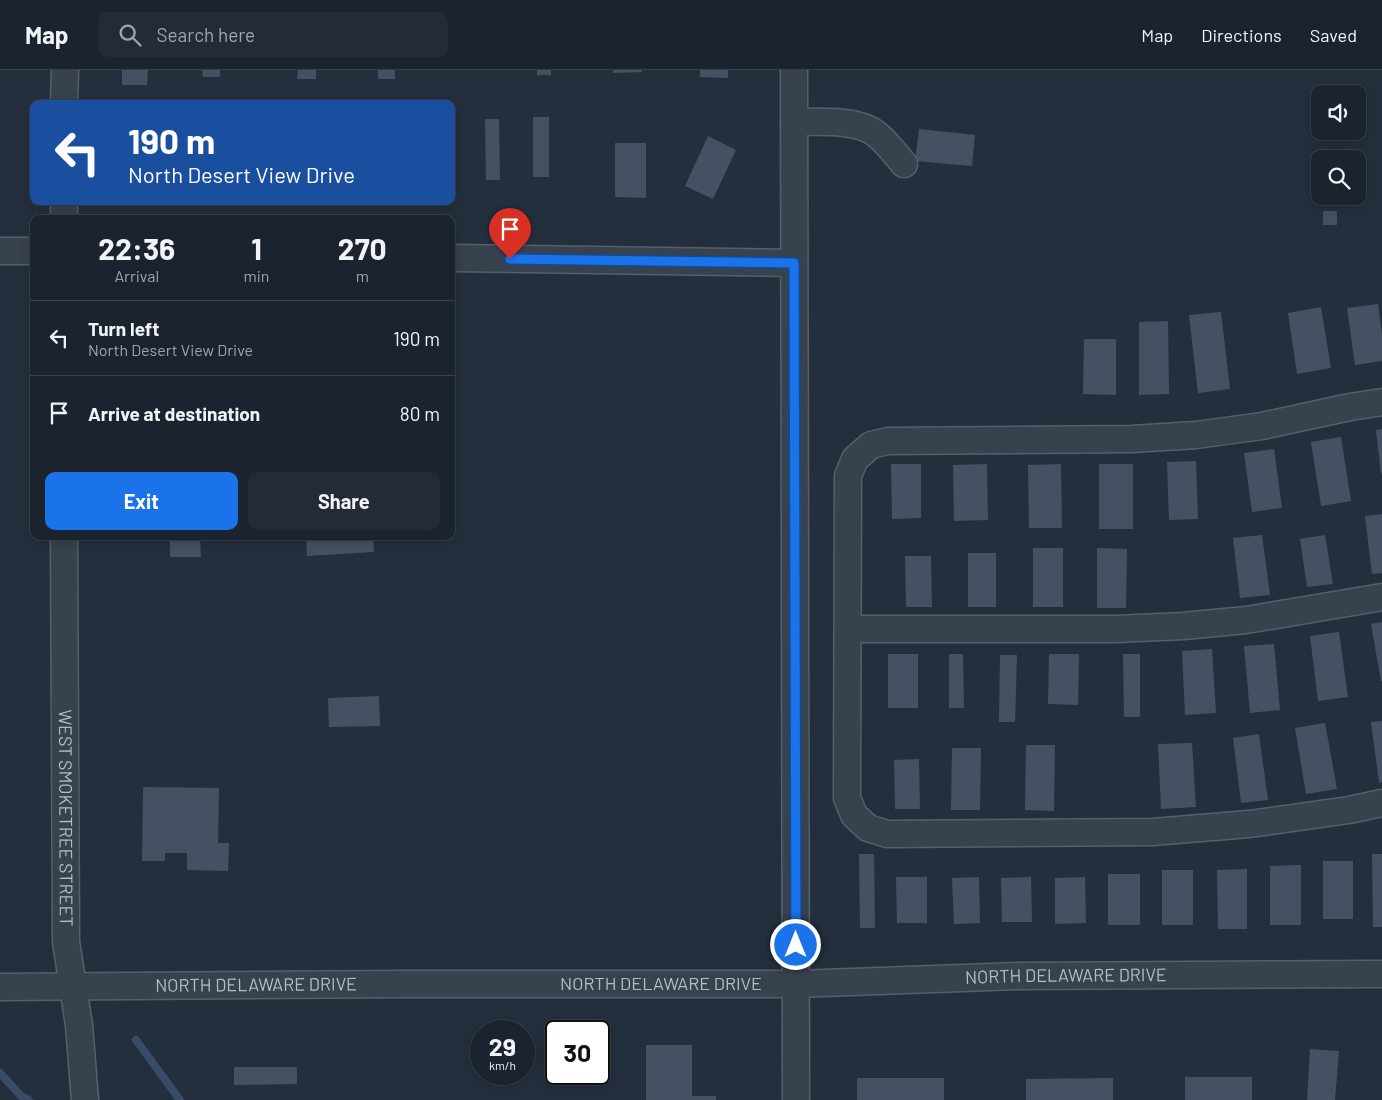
<!DOCTYPE html>
<html lang="en">
<head>
<meta charset="utf-8">
<style>
	:root { --surface:#1b232e; --page:#242b36; --text:#f1f3f6; --muted:#a0a4aa; --line:#39404a; --accent:#1a73e8 }
	body { margin:0; font-family:Barlow,sans-serif; background:var(--page); color:var(--text); height:100vh; display:flex; flex-direction:column; font-size:19px; white-space:nowrap }
	* { box-sizing:border-box; margin:0 }
	p { font-size:16px; color:var(--muted) }
	.icon { flex:none; width:28px; height:28px; fill:none; stroke:currentColor; stroke-width:2; stroke-linecap:round; stroke-linejoin:round }
	.map { position:relative; flex:1; overflow:hidden }
	.drawer { position:absolute; left:30px; top:145px; width:425px; height:325px; display:flex; flex-direction:column; background:var(--surface); border-radius:10px; box-shadow:0 2px 12px #0003,0 0 0 1px var(--line) }
	.drawer>* { flex:none }
	.banner { position:absolute; left:30px; top:30px; width:425px; height:105px; border-radius:10px; box-shadow:0 2px 12px #0003,0 0 0 1px var(--line); background:#1a4fa0; color:#fff; overflow:hidden }
	.tools { position:absolute; left:1311px; top:15px; display:grid; gap:10px }
	.tools a { display:grid; place-items:center; width:55px; height:55px; border-radius:10px; background:var(--surface); box-shadow:0 2px 12px #0003,0 0 0 1px var(--line); font-size:25px }
	.speed { position:absolute; left:470px; top:950px; display:flex; gap:10px; font-size:25px; font-weight:700; text-align:center }
	.speed>* { display:grid; place-content:center; width:65px; height:65px; border-radius:50%; background:var(--surface); box-shadow:0 2px 12px #0003,0 0 0 1px var(--line); line-height:1 }
	.speed small { font-size:12px; font-weight:400 }
	.speed .limit { border:2px solid #111; border-radius:8px; background:#fff; color:#111 }
	.pin { position:absolute; display:grid; place-items:center; width:42px; height:42px; color:#fff; margin:-51px -21px; border-radius:50% 50% 50% 0; rotate:-45deg; box-shadow:0 0 5px #0007 }
	.pin .icon { rotate:45deg }
	.me { position:absolute; width:55px; margin:-28px; rotate:0deg; stroke-linejoin:round; filter:drop-shadow(0 0 4px #0008) }
	.turn { display:flex; align-items:center; gap:18px; height:105px; padding:0 15px; font-size:22px }
	.turn .icon { width:65px; height:65px; stroke-width:2.5 }
	.turn b { display:block; font-size:35px; line-height:42px }
	.eta { display:flex; justify-content:space-evenly; align-items:center; height:85px; text-align:center }
	.eta b { font-size:30px; font-weight:700; line-height:35px }
	.action { display:flex; gap:10px; margin-top:auto; padding:10px 15px }
	.action a { flex:1; height:58px; border-radius:10px; background:var(--accent); color:#fff; font-size:20px; font-weight:700; line-height:58px; text-align:center }
	.action a+a { background:var(--page); color:var(--text) }
	ul { padding:0; list-style:none }
	li { display:flex; align-items:center; gap:15px; height:75px; padding:0 15px; border-top:1px solid var(--line) }
	li div { flex:1 }
	li b { display:block; font-size:19px }
	li em { font-style:normal }
	header { display:flex; align-items:center; gap:30px; box-sizing:border-box; height:70px; padding:0 25px; background:var(--surface); border-bottom:1px solid var(--line) }
	header strong { font-size:24px }
	nav { display:flex; gap:28px; margin-inline-start:auto; font-size:18px }
	.search { width:350px; height:45px; background:var(--page); display:flex; align-items:center; gap:12px; box-sizing:border-box; padding:0 18px; border-radius:10px; color:var(--muted); font-size:19px }
	.map>svg:first-child { display:block }
</style>
</head>
<body>
<header>
<strong>Map</strong>
<div class="search"><svg class="icon" aria-label="search" viewBox="0 0 24 24"><circle cx="10" cy="10" r="6"/><path d="M15 15l6 6"/></svg>Search here</div>
<nav><a>Map</a><a>Directions</a><a>Saved</a></nav>
</header>
<div class="map">
<svg width="1382" height="1030" viewBox="0 0 1382 1030">
	<rect width="100%" height="100%" fill="#242f3e"/>
	<g fill="none" stroke-linecap="round" stroke-linejoin="round">
		<g stroke="#394c67" stroke-width="8">
			<polyline points="136,970 180,1030"/>
			<polyline points="0,1003 21,1026 29,1030"/>
		</g>
	</g>
	<g fill="#455162">
		<polygon points="122,0 148,0 147,15 122,15"/>
		<polygon points="202,0 220,0 220,7 203,7"/>
		<polygon points="298,0 316,0 316,9 297,9"/>
		<rect x="378" y="0" width="17" height="9"/>
		<rect x="537" y="0" width="14" height="5"/>
		<polygon points="613,0 642,0 642,2 613,3"/>
		<polygon points="700,0 728,0 728,8 700,7"/>
		<rect x="533" y="47" width="16" height="60"/>
		<polygon points="485,49 499,49 500,110 486,110"/>
		<polygon points="919,59 975,65 972,96 915,91"/>
		<polygon points="708,66 736,80 713,129 685,116"/>
		<polygon points="615,73 646,73 646,128 615,127"/>
		<rect x="1324" y="79" width="13" height="10"/>
		<rect x="1323" y="141" width="14" height="14"/>
		<polygon points="1378,234 1382,265 1382,291 1355,295 1347,238"/>
		<polygon points="1321,237 1331,298 1297,304 1288,243"/>
		<polygon points="1221,242 1230,319 1198,323 1189,245"/>
		<polygon points="1168,251 1169,324 1139,325 1139,252"/>
		<polygon points="1084,269 1116,269 1116,325 1083,324"/>
		<polygon points="1382,359 1382,404 1381,404 1376,360"/>
		<polygon points="1341,367 1351,431 1321,436 1311,372"/>
		<polygon points="1274,379 1282,438 1252,442 1244,383"/>
		<polygon points="1196,391 1198,449 1169,450 1167,392"/>
		<polygon points="891,394 921,394 921,448 892,449"/>
		<polygon points="987,394 988,450 954,451 953,395"/>
		<polygon points="1061,394 1062,458 1029,458 1028,395"/>
		<rect x="1099" y="394" width="34" height="65"/>
		<polygon points="1382,444 1382,503 1372,504 1365,446"/>
		<polygon points="1262,465 1270,525 1240,528 1233,468"/>
		<polygon points="1325,465 1333,514 1307,517 1300,469"/>
		<polygon points="170,466 200,466 201,487 170,487"/>
		<polygon points="306,466 373,466 374,482 307,486"/>
		<rect x="1033" y="478" width="30" height="59"/>
		<polygon points="1097,478 1127,479 1126,538 1097,538"/>
		<rect x="968" y="483" width="28" height="54"/>
		<polygon points="905,486 931,486 932,537 906,537"/>
		<polygon points="1382,552 1382,611 1381,611 1371,554"/>
		<polygon points="1339,562 1348,627 1318,631 1310,566"/>
		<polygon points="1274,574 1280,640 1250,643 1244,576"/>
		<polygon points="1212,579 1216,643 1185,645 1182,581"/>
		<rect x="888" y="584" width="30" height="54"/>
		<polygon points="949,584 963,584 964,638 949,638"/>
		<polygon points="1049,584 1079,584 1078,635 1048,634"/>
		<polygon points="1123,584 1140,584 1140,647 1124,647"/>
		<polygon points="1000,585 1017,585 1015,652 999,652"/>
		<polygon points="379,626 380,656 329,657 328,628"/>
		<polygon points="1382,651 1382,712 1379,713 1371,652"/>
		<polygon points="1325,653 1337,719 1306,724 1295,658"/>
		<polygon points="1259,664 1268,730 1241,733 1233,668"/>
		<polygon points="1192,673 1196,737 1161,739 1158,674"/>
		<polygon points="1026,675 1055,675 1054,741 1025,740"/>
		<polygon points="952,678 981,678 980,740 951,740"/>
		<polygon points="919,689 920,739 895,739 894,690"/>
		<polygon points="143,717 219,718 218,773 229,773 228,801 187,800 187,783 165,783 165,791 142,791"/>
		<polygon points="859,784 874,784 875,858 860,858"/>
		<polygon points="1372,784 1382,784 1382,857 1373,857"/>
		<rect x="1323" y="791" width="30" height="58"/>
		<polygon points="1301,795 1301,855 1270,855 1270,796"/>
		<polygon points="1247,799 1247,859 1218,859 1217,800"/>
		<rect x="1162" y="800" width="31" height="55"/>
		<rect x="1108" y="804" width="32" height="51"/>
		<polygon points="896,807 927,807 927,853 897,853"/>
		<polygon points="979,807 980,853 954,854 952,808"/>
		<polygon points="1031,807 1032,852 1002,852 1001,808"/>
		<polygon points="1085,807 1086,853 1055,854 1055,808"/>
		<polygon points="646,975 692,975 692,1026 716,1026 716,1030 646,1030"/>
		<polygon points="1310,979 1339,981 1335,1030 1307,1030"/>
		<polygon points="234,997 297,997 297,1014 234,1015"/>
		<rect x="1185" y="1007" width="67" height="23"/>
		<rect x="857" y="1008" width="87" height="22"/>
		<polygon points="1113,1008 1113,1030 1026,1030 1026,1009"/>
	</g>
	<g fill="none" stroke-linecap="round" stroke-linejoin="round">
		<g stroke="#565f6c" stroke-width="29">
			<g id="minor">
				<polyline points="794,0 796,1030"/>
				<polyline points="64,34 65,0"/>
				<path d="M794,52C817,52 856,49 875,63C886,71 895,84 904,94"/>
				<polyline points="64,149 64,131"/>
				<polyline points="0,181 34,181"/>
				<polyline points="451,188 794,193"/>
				<polyline points="1382,332 1350,337 1262,356 1196,365 1132,369 888,371 871,375 855,389 848,406 847,728 854,745 868,758 887,764 1153,762 1249,754 1349,740 1382,733"/>
				<path id="s1" d="M64,466L66,872L79,955L85,1030"/>
				<polyline points="848,559 1116,559 1183,556 1246,550 1382,527"/>
				<path id="s2" d="M0,917L404,914H796L1019,906L1382,904"/>
			</g>
		</g>
		<use href="#minor" stroke="#38414e" stroke-width="26"/>
	</g>
	<g fill="none" stroke-linecap="round" stroke-linejoin="round">
		<g stroke="#114b97" stroke-width="12">
			<polyline id="route" points="510,189 794,193 796,875"/>
		</g>
		<use href="#route" stroke="#1a73e8" stroke-width="9"/>
	</g>
	<g text-anchor="middle" stroke-width="4" stroke-linejoin="round" paint-order="stroke">
		<g font-size="18" fill="#b4bcc9" stroke="#1d2633">
			<text dy="6" stroke="none"><textPath href="#s1" startOffset="282">WEST SMOKETREE STREET</textPath></text>
			<text dy="6" stroke="none"><textPath href="#s2" startOffset="1066">NORTH DELAWARE DRIVE</textPath></text>
			<text dy="6" stroke="none"><textPath href="#s2" startOffset="661">NORTH DELAWARE DRIVE</textPath></text>
			<text dy="6" stroke="none"><textPath href="#s2" startOffset="256">NORTH DELAWARE DRIVE</textPath></text>
		</g>
	</g>
</svg>
<div class="tools">
<a><svg class="icon" aria-label="sound" viewBox="0 0 24 24"><path d="M4 9h4l5-4v14l-5-4H4zM17 9q2 3 0 6"/></svg></a>
<a><svg class="icon" aria-label="search" viewBox="0 0 24 24"><circle cx="10" cy="10" r="6"/><path d="M15 15l6 6"/></svg></a>
</div>
<div class="speed"><div>29<small>km/h</small></div><div class="limit">30</div></div>
<div class="pin" style="left:510px;top:189px;background:#d93025"><svg class="icon" aria-label="arrive" viewBox="0 0 24 24"><path d="M6 21V4h12l-3 4 3 4H6"/></svg></div>
<svg class="me" style="left:796px;top:875px" viewBox="-20 -20 40 40"><circle r="17" fill="#1a73e8" stroke="#fff" stroke-width="3"/><path d="M0-11L8 9 0 5-8 9z" fill="#fff"/></svg>
<div class="banner">
<div class="turn"><svg class="icon" aria-label="left" viewBox="0 0 24 24"><path d="M17 20v-9H6M10 6l-5 5 5 5"/></svg><div><b>190 m</b>North Desert View Drive</div></div>
</div>
<section class="drawer">
<div class="eta">
<div><b>22:36</b><p>Arrival</p></div>
<div><b>1</b><p>min</p></div>
<div><b>270</b><p>m</p></div>
</div>
<ul>
<li><svg class="icon" aria-label="left" viewBox="0 0 24 24"><path d="M17 20v-9H6M10 6l-5 5 5 5"/></svg><div><b>Turn left</b><p>North Desert View Drive</p></div><em>190 m</em></li>
<li><svg class="icon" aria-label="arrive" viewBox="0 0 24 24"><path d="M6 21V4h12l-3 4 3 4H6"/></svg><div><b>Arrive at destination</b></div><em>80 m</em></li>
</ul>
<div class="action"><a>Exit</a><a>Share</a></div>
</section>
</div>
</body>
</html>
